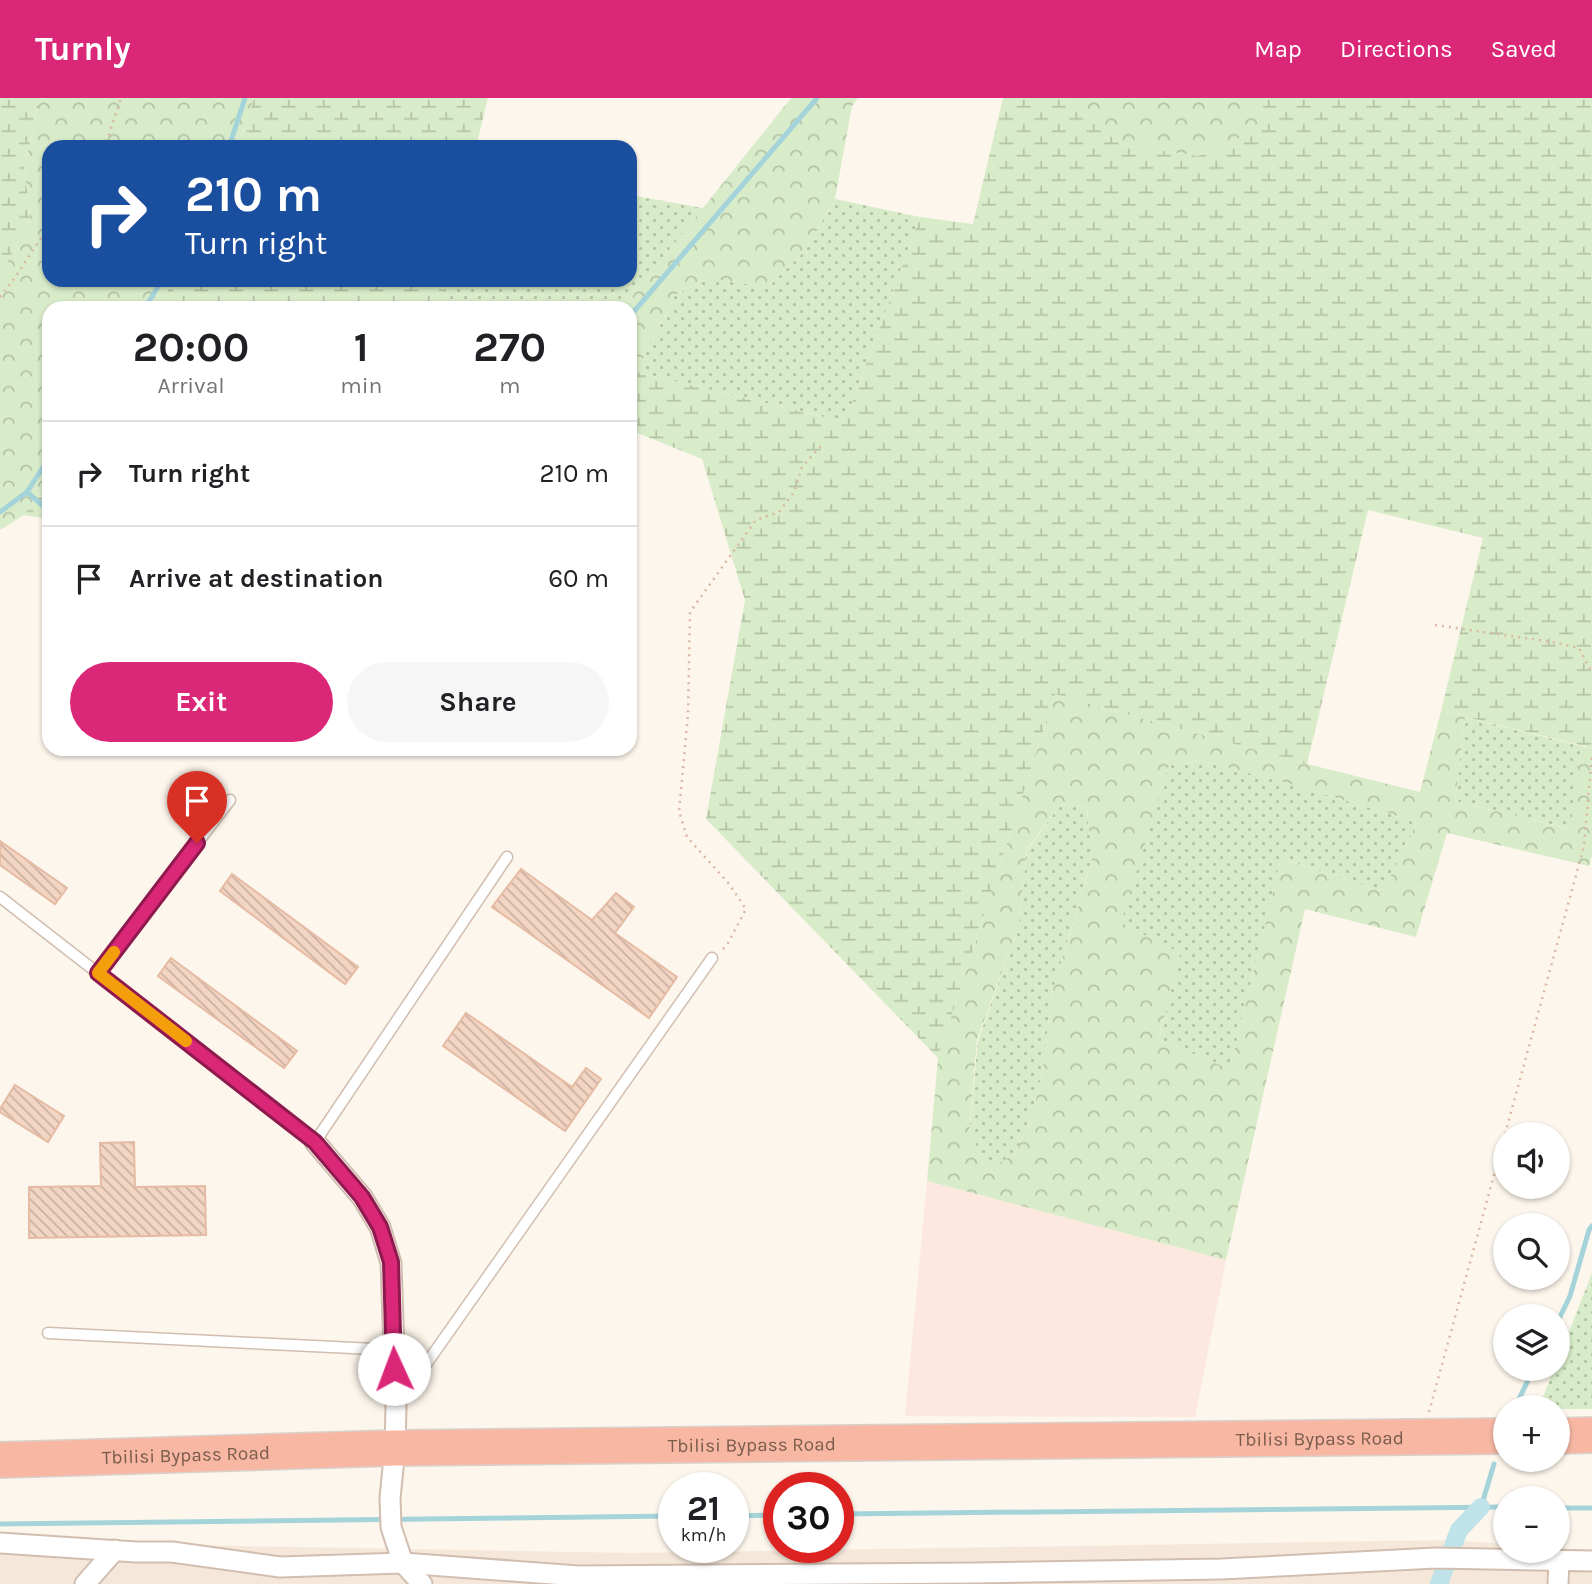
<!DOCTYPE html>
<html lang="en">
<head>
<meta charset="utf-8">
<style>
	:root { --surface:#fff; --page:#f6f6f6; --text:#202124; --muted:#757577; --line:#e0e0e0; --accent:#db2777 }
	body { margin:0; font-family:Karla,sans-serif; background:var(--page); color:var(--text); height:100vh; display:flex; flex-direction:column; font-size:26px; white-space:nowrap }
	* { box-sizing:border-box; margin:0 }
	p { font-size:23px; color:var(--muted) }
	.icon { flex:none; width:38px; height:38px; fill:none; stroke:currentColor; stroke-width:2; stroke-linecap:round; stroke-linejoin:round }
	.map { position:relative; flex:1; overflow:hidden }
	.drawer { position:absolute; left:42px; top:203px; width:595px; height:455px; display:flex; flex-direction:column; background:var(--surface); border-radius:21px; box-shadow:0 2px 5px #0004 }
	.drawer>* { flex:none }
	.guide { position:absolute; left:42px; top:42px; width:595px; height:147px; border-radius:21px; box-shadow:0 2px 5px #0004; background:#1a4fa0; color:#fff; overflow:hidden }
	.buttons { position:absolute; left:1493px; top:1024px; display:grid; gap:14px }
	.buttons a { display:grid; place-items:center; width:77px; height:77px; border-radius:50%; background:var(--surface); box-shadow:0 2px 5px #0004; font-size:35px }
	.speed { position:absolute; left:658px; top:1374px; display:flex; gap:14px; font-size:35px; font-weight:700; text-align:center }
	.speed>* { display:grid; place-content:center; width:91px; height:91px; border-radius:50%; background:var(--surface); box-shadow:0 2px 5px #0004; line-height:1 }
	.speed small { font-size:18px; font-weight:400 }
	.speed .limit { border:10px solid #d22; background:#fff; color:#111 }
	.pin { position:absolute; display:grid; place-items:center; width:60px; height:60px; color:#fff; margin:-72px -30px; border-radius:50% 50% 50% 0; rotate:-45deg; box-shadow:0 0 7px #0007 }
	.pin .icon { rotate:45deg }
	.me { position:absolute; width:77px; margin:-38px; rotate:358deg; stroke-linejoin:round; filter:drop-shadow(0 0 5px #0008) }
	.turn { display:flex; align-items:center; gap:24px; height:147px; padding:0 28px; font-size:32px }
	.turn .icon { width:91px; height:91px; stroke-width:2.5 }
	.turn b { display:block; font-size:49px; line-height:60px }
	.eta { display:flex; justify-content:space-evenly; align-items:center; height:119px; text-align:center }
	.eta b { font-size:42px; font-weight:700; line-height:49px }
	.primary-button { display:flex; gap:14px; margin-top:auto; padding:14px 28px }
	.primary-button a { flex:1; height:80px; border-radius:42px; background:var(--accent); color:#fff; font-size:28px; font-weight:700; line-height:80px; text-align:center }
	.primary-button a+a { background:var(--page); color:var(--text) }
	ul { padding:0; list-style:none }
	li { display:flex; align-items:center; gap:21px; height:105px; padding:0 28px; border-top:2px solid var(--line) }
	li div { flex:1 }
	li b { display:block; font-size:26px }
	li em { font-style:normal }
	header { display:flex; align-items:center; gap:42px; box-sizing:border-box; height:98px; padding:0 35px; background:var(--accent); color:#fff }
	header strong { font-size:33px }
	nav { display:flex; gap:38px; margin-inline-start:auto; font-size:24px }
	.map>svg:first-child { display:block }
</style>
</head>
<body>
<header>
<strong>Turnly</strong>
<nav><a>Map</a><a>Directions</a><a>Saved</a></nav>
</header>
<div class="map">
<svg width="1592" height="1486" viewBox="0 0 1592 1486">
	<defs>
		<pattern id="grass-dots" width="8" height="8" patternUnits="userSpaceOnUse" patternTransform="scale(1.75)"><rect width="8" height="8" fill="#d8ecc9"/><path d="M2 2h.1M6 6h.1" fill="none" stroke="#b4c2a5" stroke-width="1.8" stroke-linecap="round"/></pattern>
		<pattern id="forest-crowns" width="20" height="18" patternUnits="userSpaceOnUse" patternTransform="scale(1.75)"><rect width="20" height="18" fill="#d8ecc9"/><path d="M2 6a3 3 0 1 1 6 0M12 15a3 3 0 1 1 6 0" fill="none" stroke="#b4c2a5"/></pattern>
		<pattern id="wetland-marsh" width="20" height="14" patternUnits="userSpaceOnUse" patternTransform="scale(1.75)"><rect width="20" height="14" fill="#d8ecc9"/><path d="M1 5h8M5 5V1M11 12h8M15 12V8" fill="none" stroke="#b4c2a5"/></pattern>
		<pattern id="building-back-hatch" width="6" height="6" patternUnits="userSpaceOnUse" patternTransform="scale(1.75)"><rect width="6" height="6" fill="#f3d5c3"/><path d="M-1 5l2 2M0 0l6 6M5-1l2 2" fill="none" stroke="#cab0a1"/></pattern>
	</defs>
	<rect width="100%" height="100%" fill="#fdf6ec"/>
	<polygon fill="#f5e8da" points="0,1437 187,1447 631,1455 1450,1442 1505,1446 1505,1452 1558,1452 1558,1450 1592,1452 1592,1486 0,1486"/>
	<polygon fill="#fde8e0" points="927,1083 1226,1162 1195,1319 905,1318"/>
	<g fill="url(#grass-dots)">
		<polygon points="630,97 703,110 623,210 453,210 444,197 445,182 630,182"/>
		<polygon points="835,101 920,119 845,324 636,274 675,197 708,180 767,189 805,153"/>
		<polygon points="1465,619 1581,648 1571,731 1455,703"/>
		<polygon points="1203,663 1287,685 1417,724 1383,794 1281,760 1230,971 1159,942 1180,855 1120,825 1169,667"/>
		<polygon points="1062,705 1087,709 1092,761 1052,895 1044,963 1034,1012 1016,1055 991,1070 969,1037 978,942 1018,830 1027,752"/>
		<polygon points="1592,1175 1592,1311 1558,1311 1558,1309 1539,1309 1554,1271 1558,1270 1558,1262"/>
	</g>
	<g fill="url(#forest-crowns)" fill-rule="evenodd">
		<polygon points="40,0 254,0 238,49 49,49 49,182 173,182 159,210 49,210 49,380 24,417 0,432 0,172 3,171 31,122 24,71"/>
		<polygon points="791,0 858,0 852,8 835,101 805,153 767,189 708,180 675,197 630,286 630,210 623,210"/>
		<polygon points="1063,0 1267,0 1254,34 1198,58 1122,47"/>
		<path d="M1055,596L1307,666L1420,694L1441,613L1465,619L1455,703L1570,731L1581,648L1592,650V757L1589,768L1447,735L1416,839L1305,811L1226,1162L927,1083L938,960ZM1203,663L1287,685L1417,724L1383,794L1281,760L1230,971L1159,942L1180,855L1121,825L1169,667ZM1062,705L1087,709L1092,762L1052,895L1044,963L1034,1012L1016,1055L991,1070L969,1036L977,942L1018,830L1027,751Z"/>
	</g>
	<g fill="url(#wetland-marsh)">
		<polygon points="0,0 40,0 24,71 31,122 3,172 0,172"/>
		<polygon points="254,0 488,0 476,49 238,49"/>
		<polygon points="1003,0 1063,0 1122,47 1198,58 1254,34 1267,0 1592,0 1592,650 1441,613 1483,440 1368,412 1307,666 1055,596 938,960 706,721 745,502 702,361 630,332 630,286 636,274 845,324 920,119 973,126"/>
		<polygon points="173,182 445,182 445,197 453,210 159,210"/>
		<polygon points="49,380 49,421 24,417"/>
	</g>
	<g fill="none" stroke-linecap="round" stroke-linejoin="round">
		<g stroke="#a5d3da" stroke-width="5">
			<polyline points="229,49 245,0"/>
			<polyline points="145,210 162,182"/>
			<polyline points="630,218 817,0"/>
			<polyline points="27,394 49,413"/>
			<polyline points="0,414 27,394 49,360"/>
			<polyline points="1558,1223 1570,1198 1589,1132 1592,1128"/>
			<polyline points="1515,1309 1534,1270"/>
			<polyline points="1481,1409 1494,1366"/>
			<polyline points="1558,1410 1592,1410"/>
			<polyline points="838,1416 1505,1409"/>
			<polyline points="733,1418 779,1417"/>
			<polyline points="0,1426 674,1418"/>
		</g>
		<polyline stroke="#bfe3e8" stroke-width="18" points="1439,1486 1459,1432 1481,1409"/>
	</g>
	<g fill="url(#building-back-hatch)" stroke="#e6bba3" stroke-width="2">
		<polygon points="0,743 67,790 55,806 0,767"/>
		<polygon points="521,771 592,822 616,795 634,809 615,835 677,879 649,920 492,809"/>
		<polygon points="232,776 358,869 345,886 220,793"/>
		<polygon points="171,860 297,953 284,970 158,878"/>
		<polygon points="466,915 572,989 586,970 601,981 565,1033 443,948"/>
		<polygon points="15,987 64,1018 48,1044 0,1014 0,1011"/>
		<polygon points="134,1044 135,1089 205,1088 206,1137 29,1140 29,1089 101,1088 100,1045"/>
	</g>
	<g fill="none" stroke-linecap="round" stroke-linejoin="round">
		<g stroke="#d1beb0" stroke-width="13">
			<g id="lane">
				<polyline points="0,799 315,1044 507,759"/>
				<polyline points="98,875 230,702"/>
				<polyline points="48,1235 394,1252"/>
				<polyline points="398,1306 712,860"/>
			</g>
		</g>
		<g stroke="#d1beb0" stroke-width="23">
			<g id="street">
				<polyline points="315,1044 362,1099 380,1129 391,1165 396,1309 395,1350 390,1400 391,1429 403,1465 422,1486"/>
				<polyline points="0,1445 136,1454 172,1454 280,1469 403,1465 579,1478 976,1475 1221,1471 1436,1460 1592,1463"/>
				<polyline points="85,1486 115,1452"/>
				<polyline points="1558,1486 1559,1462"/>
			</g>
		</g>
		<g stroke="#dad1cd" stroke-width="38">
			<g id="highway">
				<polyline points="1558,1338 1592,1337"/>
				<path id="s1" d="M0,1362L395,1350L1505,1338"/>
			</g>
		</g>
		<g stroke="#d9b8a5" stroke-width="2.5" stroke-dasharray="2 5" stroke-linecap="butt">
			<polyline points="101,49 108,39 121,0"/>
			<polyline points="0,199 14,181 49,128"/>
			<polyline points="1435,527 1552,544 1579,550 1592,575"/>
			<polyline points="723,851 727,847 746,811 729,786 687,739 679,713 688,617 690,514 756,422 779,414 794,394 802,369 822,347"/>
			<polyline points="1505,1036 1584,748 1592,656"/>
			<polyline points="1429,1314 1505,1037"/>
		</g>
		<use href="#lane" stroke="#fff" stroke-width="10"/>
		<use href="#street" stroke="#fff" stroke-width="19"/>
		<use href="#highway" stroke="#f7b7a3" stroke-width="35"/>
	</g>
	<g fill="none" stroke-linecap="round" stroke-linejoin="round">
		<g stroke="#8e194d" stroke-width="18">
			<polyline id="route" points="197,745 98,875 315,1044 362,1099 380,1129 391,1164 394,1271"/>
		</g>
		<use href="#route" stroke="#db2777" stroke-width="12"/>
		<polyline stroke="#f59e0b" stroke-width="12" points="114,854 98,875 186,943"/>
	</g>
	<g text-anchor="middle" stroke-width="5" stroke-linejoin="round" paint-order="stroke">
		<g font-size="19" fill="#7a5c4d" stroke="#fffaf3">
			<text dy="7" stroke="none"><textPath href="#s1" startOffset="1320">Tbilisi Bypass Road</textPath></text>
			<text dy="7" stroke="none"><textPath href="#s1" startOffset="752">Tbilisi Bypass Road</textPath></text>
			<text dy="7" stroke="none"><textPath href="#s1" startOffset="186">Tbilisi Bypass Road</textPath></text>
		</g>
	</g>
</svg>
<div class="buttons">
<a><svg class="icon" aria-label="sound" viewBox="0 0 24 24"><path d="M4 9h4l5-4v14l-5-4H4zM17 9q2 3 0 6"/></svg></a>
<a><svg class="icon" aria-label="search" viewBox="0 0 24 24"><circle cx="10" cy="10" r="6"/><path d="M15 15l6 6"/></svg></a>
<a><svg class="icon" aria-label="layers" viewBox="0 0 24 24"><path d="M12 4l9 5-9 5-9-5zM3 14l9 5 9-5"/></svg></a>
<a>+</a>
<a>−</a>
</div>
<div class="speed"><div>21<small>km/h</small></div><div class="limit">30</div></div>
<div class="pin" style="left:197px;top:745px;background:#d93025"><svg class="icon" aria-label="arrive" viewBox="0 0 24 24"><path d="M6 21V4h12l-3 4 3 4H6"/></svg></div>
<svg class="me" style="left:394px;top:1271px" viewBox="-20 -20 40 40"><circle r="19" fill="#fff"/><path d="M0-13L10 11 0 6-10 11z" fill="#db2777"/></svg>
<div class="guide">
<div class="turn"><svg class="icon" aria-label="right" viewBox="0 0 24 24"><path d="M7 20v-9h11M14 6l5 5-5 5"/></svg><div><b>210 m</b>Turn right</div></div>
</div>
<section class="drawer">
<div class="eta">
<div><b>20:00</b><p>Arrival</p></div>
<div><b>1</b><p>min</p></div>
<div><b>270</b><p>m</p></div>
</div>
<ul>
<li><svg class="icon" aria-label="right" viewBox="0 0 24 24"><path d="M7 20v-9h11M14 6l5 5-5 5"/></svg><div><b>Turn right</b></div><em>210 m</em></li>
<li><svg class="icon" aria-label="arrive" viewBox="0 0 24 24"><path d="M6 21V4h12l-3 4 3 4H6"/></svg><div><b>Arrive at destination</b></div><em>60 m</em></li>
</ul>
<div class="primary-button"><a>Exit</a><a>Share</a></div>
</section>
</div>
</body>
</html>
